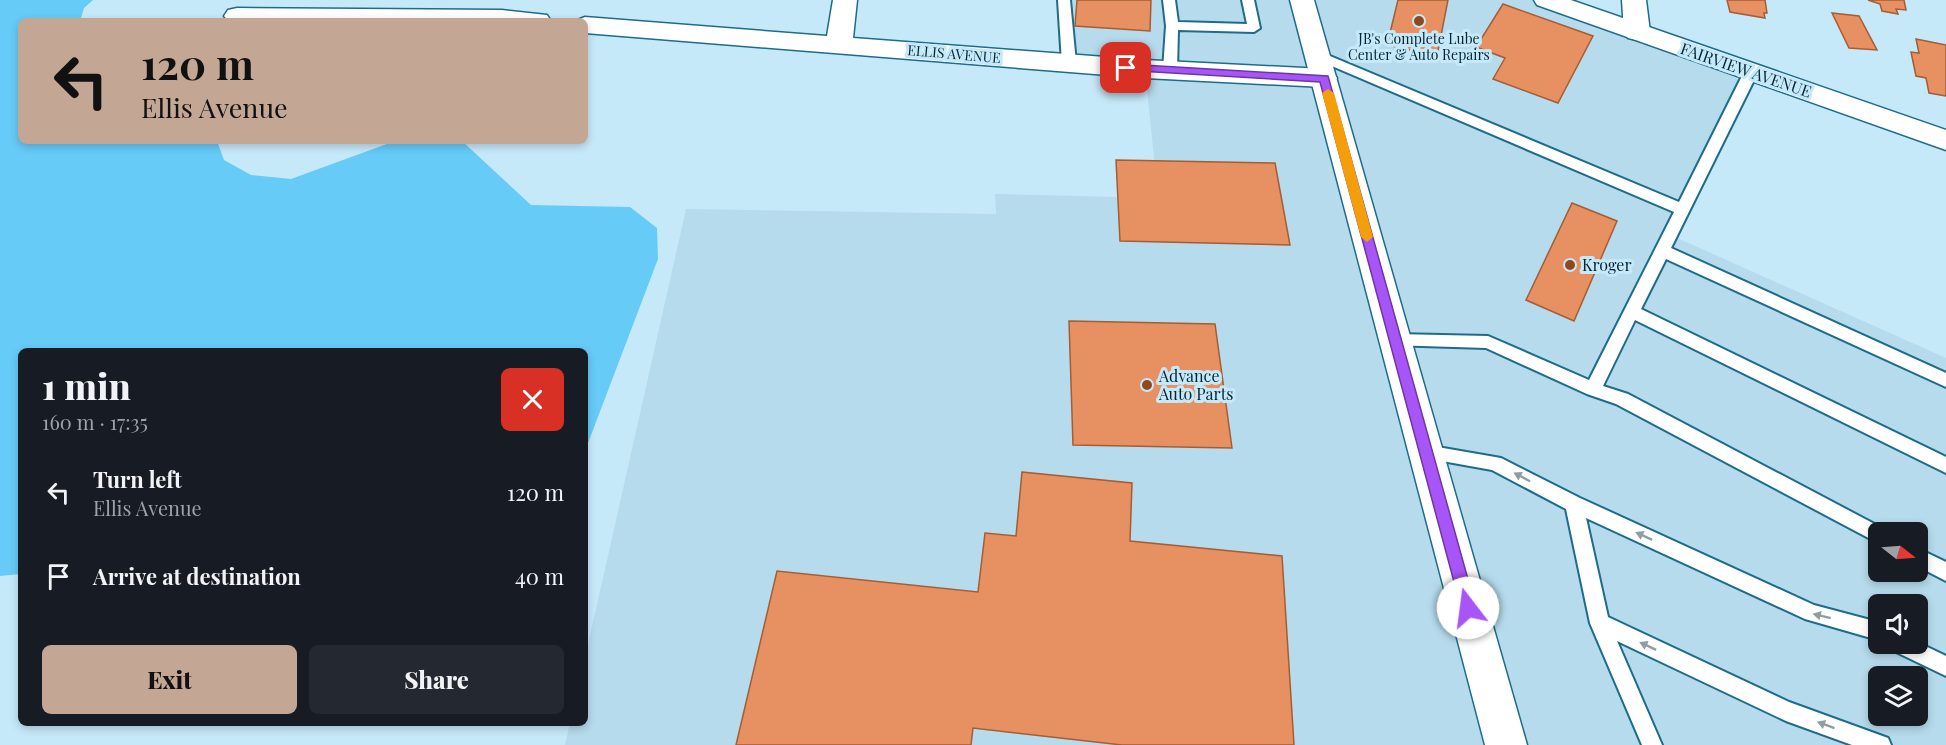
<!DOCTYPE html>
<html lang="en">
<head>
<meta charset="utf-8">
<style>
	:root { --surface:#171b24; --page:#242831; --text:#f1f3f6; --muted:#9ea1a6; --accent:#c4a695 }
	body { margin:0; font-family:"Playfair Display",serif; background:var(--page); color:var(--text); height:100vh; display:flex; flex-direction:column; font-size:22px; white-space:nowrap }
	* { box-sizing:border-box; margin:0 }
	p { font-size:20px; color:var(--muted) }
	.icon { flex:none; width:33px; height:33px; fill:none; stroke:currentColor; stroke-width:2; stroke-linecap:round; stroke-linejoin:round }
	.map { position:relative; flex:1; overflow:hidden }
	.details { position:absolute; left:18px; top:348px; width:570px; height:378px; display:flex; flex-direction:column; background:var(--surface); border-radius:9px; box-shadow:0 3px 9px #0003 }
	.details>* { flex:none }
	.guide { position:absolute; left:18px; top:18px; width:570px; height:126px; border-radius:9px; box-shadow:0 3px 9px #0003; background:#c4a695; color:#111; overflow:hidden }
	.needle { width:39px; rotate:107deg }
	.fabs { position:absolute; left:1868px; top:522px; display:grid; gap:12px }
	.fabs a { display:grid; place-items:center; width:60px; height:60px; border-radius:9px; background:var(--surface); box-shadow:0 3px 9px #0003; font-size:30px }
	.pin { position:absolute; display:grid; place-items:center; width:51px; height:51px; color:#fff; margin:-26px; border-radius:12px; box-shadow:0 3px 9px #0006 }
	.me { position:absolute; width:66px; margin:-33px; rotate:345deg; stroke-linejoin:round; filter:drop-shadow(0 0 4px #0008) }
	.turn { display:flex; align-items:center; gap:21px; height:126px; padding:0 24px; font-size:27px }
	.turn .icon { width:78px; height:78px; stroke-width:2.5 }
	.turn b { display:block; font-size:42px; line-height:51px }
	.round { display:grid; place-items:center; flex:none; width:63px; height:63px; border-radius:9px; background:var(--page) }
	.head { display:flex; align-items:center; justify-content:space-between; height:102px; padding:0 24px }
	h1 { font-size:36px; font-weight:800; line-height:45px }
	.primary-button { display:flex; gap:12px; margin-top:auto; padding:12px 24px }
	.primary-button a { flex:1; height:69px; border-radius:9px; background:var(--accent); color:#111; font-size:24px; font-weight:800; line-height:69px; text-align:center }
	.primary-button a+a { background:var(--page); color:var(--text) }
	ul { padding:0; list-style:none }
	li { display:flex; align-items:center; gap:18px; height:84px; padding:0 24px }
	li div { flex:1 }
	li b { display:block; font-size:22px }
	li em { font-style:normal }
	.map>svg:first-child { display:block }
</style>
</head>
<body>
<div class="map">
<svg width="1946" height="745" viewBox="0 0 1946 745">
	<rect width="100%" height="100%" fill="#c6e9fa"/>
	<path fill="#b6dbed" fill-rule="evenodd" d="M1064,0H1546L1751,72L1675,237L1946,358V745H565L570,723H585V658L686,209L996,214L995,194L1158,198L1145,69L1069,63ZM1878,532H1917V572H1878ZM1878,604H1917V644H1878ZM1878,676H1917V716H1878Z"/>
	<polygon fill="#66cbf7" points="0,0 93,0 84,8 80,21 21,21 21,141 217,141 224,160 251,175 291,179 395,141 462,141 531,205 630,207 657,228 658,259 585,451 585,351 21,351 21,574 0,576"/>
	<g fill="#e79062" stroke="#a45d34" stroke-width="1.5">
		<polygon points="1077,0 1151,0 1150,31 1075,26"/>
		<polygon points="1398,0 1448,0 1437,56 1387,45"/>
		<polygon points="1727,0 1765,0 1767,13 1764,13 1765,18 1730,12"/>
		<polygon points="1868,0 1904,0 1906,10 1896,9 1898,14 1882,11 1880,4"/>
		<polygon points="1503,4 1593,36 1558,103 1493,79 1505,58 1476,47"/>
		<polygon points="1832,13 1859,16 1877,50 1849,48"/>
		<polygon points="1916,39 1946,45 1946,96 1929,93 1926,78 1916,76 1911,52 1919,53"/>
		<polygon points="1116,160 1275,163 1290,245 1120,241"/>
		<polygon points="1572,203 1617,221 1574,321 1526,300"/>
		<polygon points="1069,321 1215,324 1232,448 1073,445"/>
		<polygon points="1022,472 1132,483 1130,541 1282,556 1294,745 1122,745 973,728 971,745 736,745 777,571 978,592 985,533 1016,536"/>
	</g>
	<g fill="none" stroke-linecap="round" stroke-linejoin="round">
		<g stroke="#1e6c8a" stroke-width="4">
			<g id="service">
				<polygon points="1058,0 1070,0 1076,63 1069,67 1062,63"/>
				<polygon points="1163,0 1175,0 1178,22 1247,24 1242,0 1254,0 1260,28 1254,32 1178,30 1177,70 1175,73 1165,73 1163,70 1166,26"/>
				<polygon points="1318,51 1679,202 1744,72 1751,68 1756,69 1758,72 1671,248 1946,373 1946,387 1666,259 1641,309 1946,457 1946,473 1635,320 1603,386 1628,394 1884,529 1886,532 1878,532 1878,543 1616,404 1587,394 1486,348 1389,345 1387,340 1389,335 1395,334 1488,336 1589,380 1674,212 1313,58 1311,55"/>
				<polygon points="1426,445 1501,458 1580,498 1814,605 1878,622 1878,640 1805,619 1586,518 1608,617 1789,702 1888,738 1891,745 1852,745 1786,721 1617,641 1662,745 1642,745 1590,623 1566,509 1492,470 1420,457 1417,452 1420,447"/>
				<polygon points="1917,548 1946,562 1946,581 1917,566"/>
				<polygon points="1917,642 1946,656 1946,676 1894,651 1891,644"/>
			</g>
		</g>
		<g stroke="#1e6c8a" stroke-width="3">
			<g id="minor">
				<polygon points="833,0 857,0 853,38 1145,60 1324,69 1333,72 1337,78 1333,84 1324,87 1145,78 585,33 585,21 575,21 585,17 827,36"/>
				<polygon points="1622,0 1646,0 1650,32 1646,38 1637,40 1628,38 1624,32"/>
				<polygon points="237,8 502,10 547,15 551,21 228,21 224,16 228,10"/>
			</g>
		</g>
		<g stroke="#1e6c8a" stroke-width="3">
			<polygon id="tertiary" points="1534,0 1571,0 1946,130 1946,150 1537,5"/>
		</g>
		<g stroke="#1e6c8a" stroke-width="3">
			<polygon id="secondary" points="1290,0 1314,0 1527,745 1485,745"/>
		</g>
		<use href="#service" fill="#fff" fill-rule="evenodd"/>
		<use href="#minor" fill="#fff" fill-rule="evenodd"/>
		<use href="#tertiary" fill="#fff" fill-rule="evenodd"/>
		<use href="#secondary" fill="#fff" fill-rule="evenodd"/>
	</g>
	<defs><path id="oneway-solid" d="M-6-.8H1V-3.2L6.5 0L1 3.2V.8H-6Z" transform="scale(1.5)"/></defs>
	<g fill="#8e9da2">
		<use href="#oneway-solid" transform="translate(1522 477) rotate(-152)"/>
		<use href="#oneway-solid" transform="translate(1644 536) rotate(-155)"/>
		<use href="#oneway-solid" transform="translate(1822 616) rotate(-166)"/>
		<use href="#oneway-solid" transform="translate(1648 646) rotate(-155)"/>
		<use href="#oneway-solid" transform="translate(1826 725) rotate(-160)"/>
	</g>
	<polygon fill="#a855f7" stroke="#6d37a1" stroke-width="1.5" points="1126,64 1328,76 1476,608 1474,613 1468,616 1463,613 1461,608 1320,82 1122,70 1120,68"/>
	<polygon fill="#f59e0b" points="1328,89 1334,93 1373,237 1367,242 1361,237 1322,93"/>
	<g fill="#8e491f" stroke="#c6e9fa" stroke-width="2">
		<circle cx="1419" cy="21" r="6"/>
		<circle cx="1570" cy="265" r="6"/>
		<circle cx="1147" cy="385" r="6"/>
	</g>
	<g text-anchor="middle" stroke-width="6" stroke-linejoin="round" paint-order="stroke">
		<g font-size="14" fill="#052531" stroke="#c6e9fa">
			<text x="1419" y="44">JB's Complete Lube<tspan x="1419" dy="16">Center &amp; Auto Repairs</tspan></text>
		</g>
		<g font-size="14" fill="#052531" stroke="#c6e9fa">
			<text transform="translate(954 54) rotate(5)" y="5">ELLIS AVENUE</text>
		</g>
		<g font-size="16" fill="#052531" stroke="#c6e9fa">
			<text transform="translate(1746 70) rotate(19)" y="6">FAIRVIEW AVENUE</text>
		</g>
		<g font-size="16" fill="#052531" stroke="#c6e9fa" text-anchor="start">
			<text x="1582" y="271">Kroger</text>
			<text x="1159" y="382">Advance<tspan x="1159" dy="18">Auto Parts</tspan></text>
		</g>
	</g>
</svg>
<div class="fabs">
<a><svg class="needle" viewBox="-14 -14 28 28"><path d="M0-13l5 13h-10z" fill="#e53935"/><path d="M0 13l5-13h-10z" fill="#9ea1a6"/></svg></a>
<a><svg class="icon" aria-label="sound" viewBox="0 0 24 24"><path d="M4 9h4l5-4v14l-5-4H4zM17 9q2 3 0 6"/></svg></a>
<a><svg class="icon" aria-label="layers" viewBox="0 0 24 24"><path d="M12 4l9 5-9 5-9-5zM3 14l9 5 9-5"/></svg></a>
</div>
<div class="pin" style="left:1126px;top:68px;background:#d93025"><svg class="icon" aria-label="arrive" viewBox="0 0 24 24"><path d="M6 21V4h12l-3 4 3 4H6"/></svg></div>
<svg class="me" style="left:1468px;top:608px" viewBox="-20 -20 40 40"><circle r="19" fill="#fff"/><path d="M0-13L10 11 0 6-10 11z" fill="#a855f7"/></svg>
<div class="guide">
<div class="turn"><svg class="icon" aria-label="left" viewBox="0 0 24 24"><path d="M17 20v-9H6M10 6l-5 5 5 5"/></svg><div><b>120 m</b>Ellis Avenue</div></div>
</div>
<section class="details">
<div class="head"><div><h1>1 min</h1><p>160 m · 17:35</p></div><a class="round" style="background:#d93025;color:#fff"><svg class="icon" aria-label="close" viewBox="0 0 24 24"><path d="M6 6l12 12M18 6L6 18"/></svg></a></div>
<ul>
<li><svg class="icon" aria-label="left" viewBox="0 0 24 24"><path d="M17 20v-9H6M10 6l-5 5 5 5"/></svg><div><b>Turn left</b><p>Ellis Avenue</p></div><em>120 m</em></li>
<li><svg class="icon" aria-label="arrive" viewBox="0 0 24 24"><path d="M6 21V4h12l-3 4 3 4H6"/></svg><div><b>Arrive at destination</b></div><em>40 m</em></li>
</ul>
<div class="primary-button"><a>Exit</a><a>Share</a></div>
</section>
</div>
</body>
</html>
